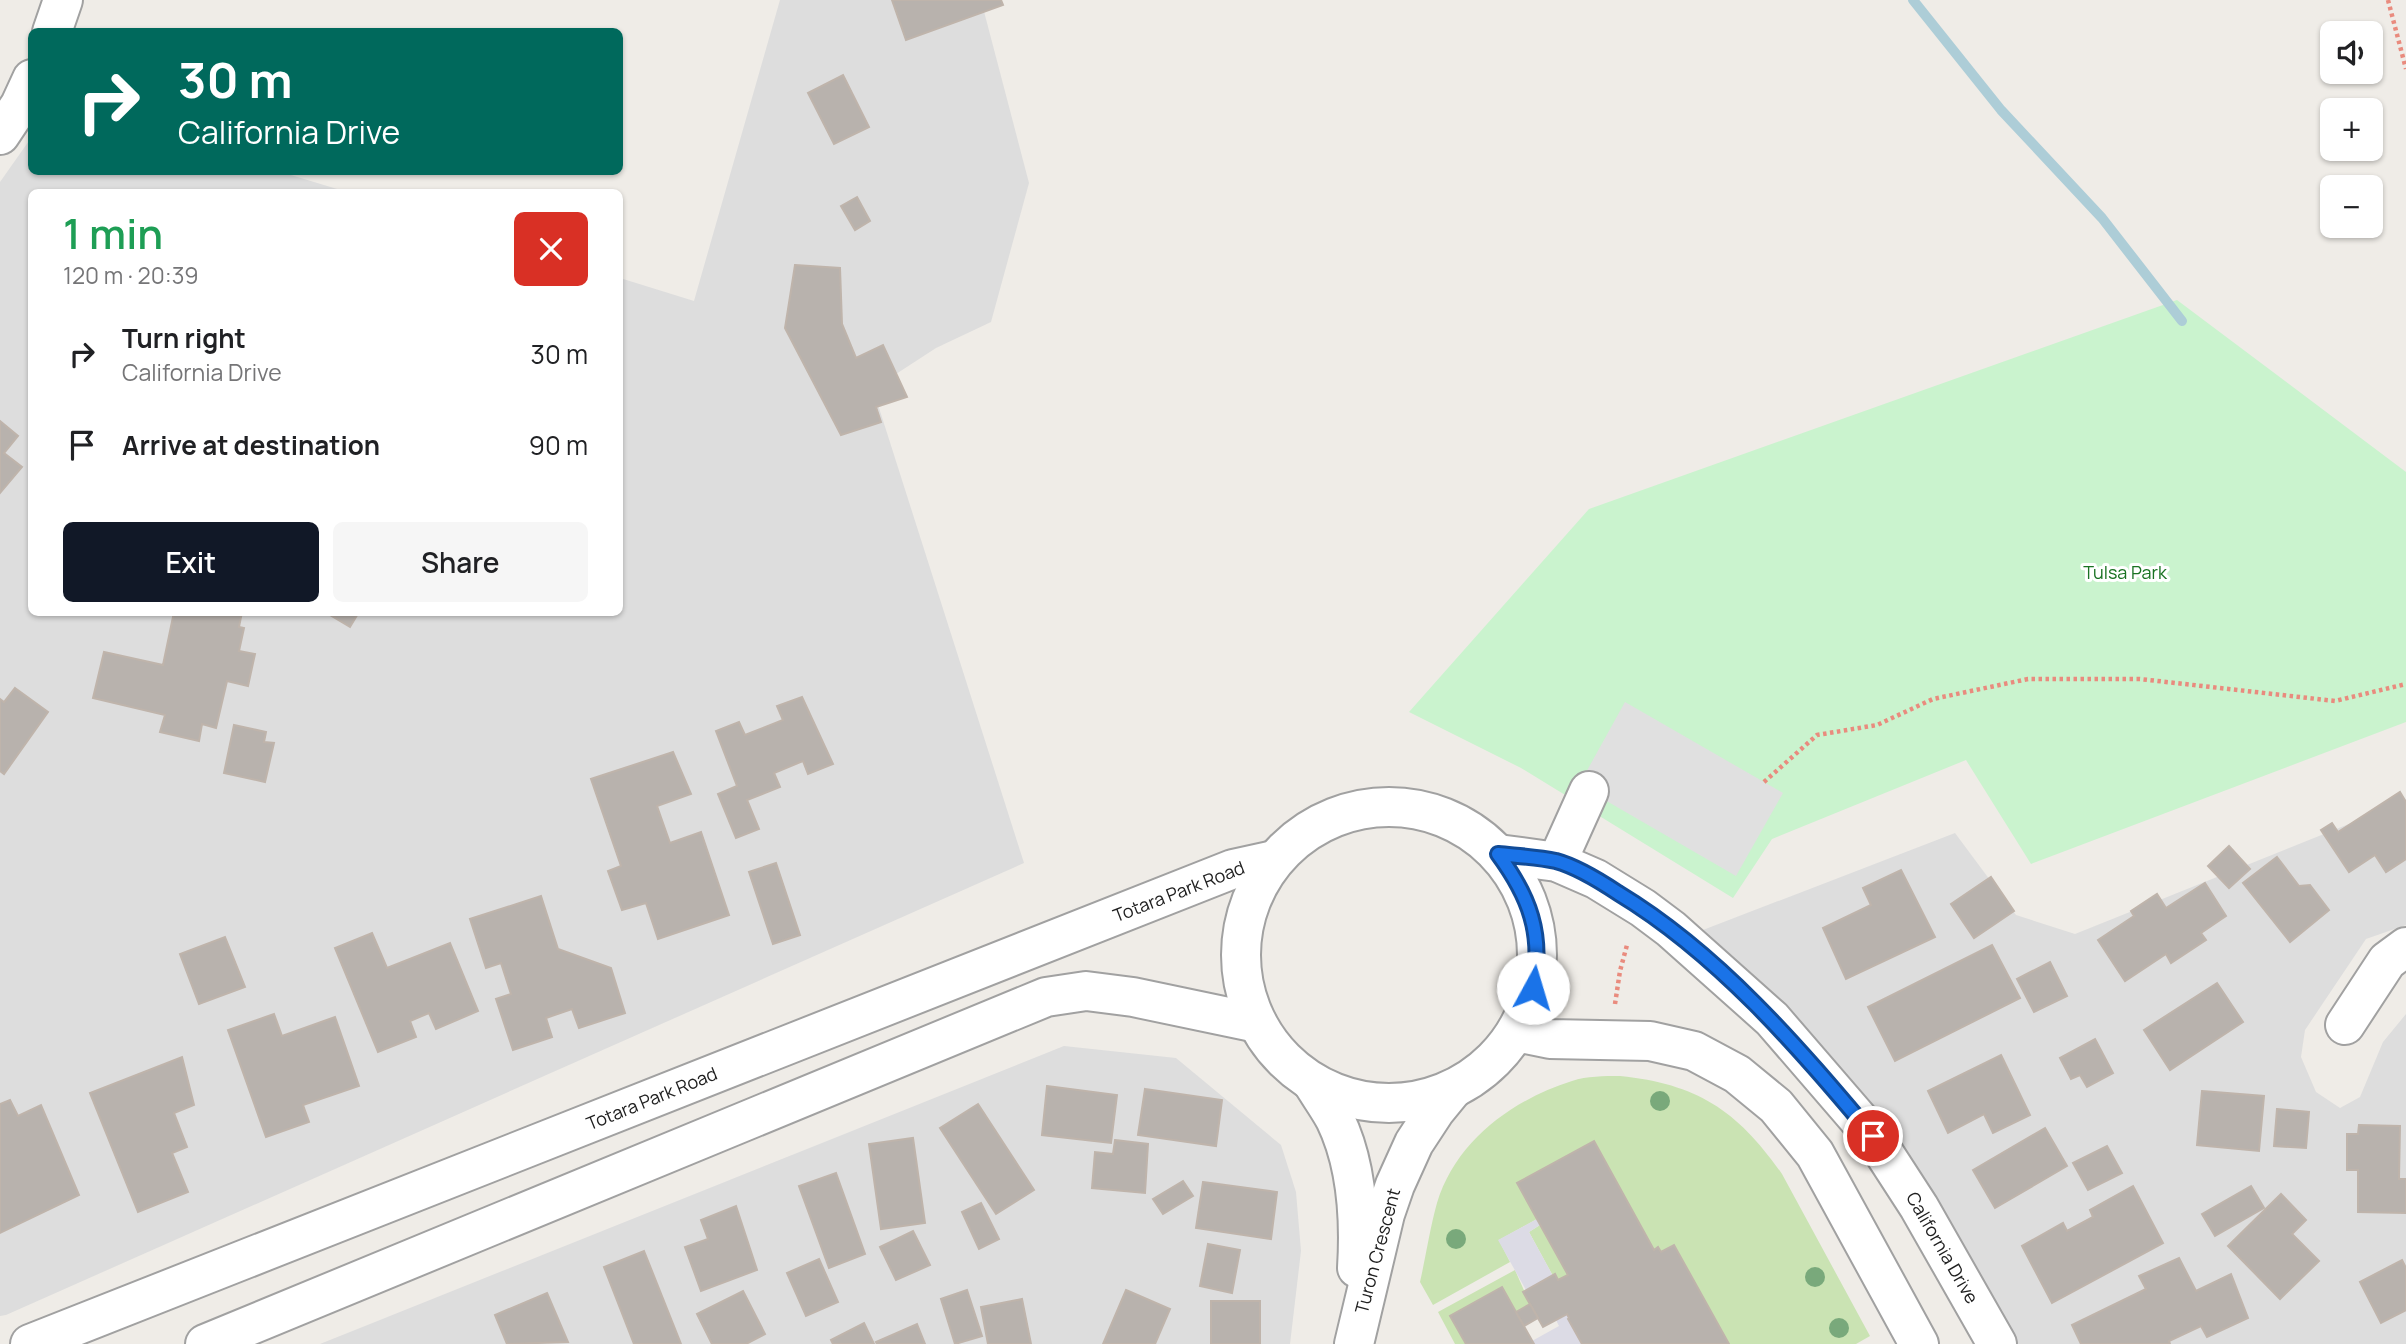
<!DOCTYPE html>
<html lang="en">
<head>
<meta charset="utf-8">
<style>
	:root { --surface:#fff; --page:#f6f6f6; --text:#202124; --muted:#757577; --accent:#111827 }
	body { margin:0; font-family:Manrope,sans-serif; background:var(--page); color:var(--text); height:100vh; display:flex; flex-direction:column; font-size:26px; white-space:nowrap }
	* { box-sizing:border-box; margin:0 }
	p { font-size:23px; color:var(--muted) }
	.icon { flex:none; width:38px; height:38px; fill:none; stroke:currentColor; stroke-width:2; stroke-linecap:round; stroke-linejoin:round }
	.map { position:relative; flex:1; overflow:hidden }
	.sheet { position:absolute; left:28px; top:189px; width:595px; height:427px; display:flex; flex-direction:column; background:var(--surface); border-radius:10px; box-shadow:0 2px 5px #0004 }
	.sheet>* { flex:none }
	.banner { position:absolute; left:28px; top:28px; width:595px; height:147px; border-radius:10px; box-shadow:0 2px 5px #0004; background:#00695c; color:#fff; overflow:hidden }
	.buttons { position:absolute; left:2320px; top:21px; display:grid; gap:14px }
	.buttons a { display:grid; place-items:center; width:63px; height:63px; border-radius:10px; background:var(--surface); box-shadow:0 2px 5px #0004; font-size:35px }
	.pin { position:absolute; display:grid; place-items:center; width:60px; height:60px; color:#fff; margin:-30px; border:4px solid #fff; border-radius:50%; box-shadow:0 2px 7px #0007 }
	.me { position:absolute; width:77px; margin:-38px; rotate:6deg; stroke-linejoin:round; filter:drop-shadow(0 0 5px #0008) }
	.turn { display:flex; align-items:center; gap:24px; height:147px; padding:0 35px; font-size:32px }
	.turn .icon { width:91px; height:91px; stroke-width:2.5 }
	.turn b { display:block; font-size:49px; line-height:60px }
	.round { display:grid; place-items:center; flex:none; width:74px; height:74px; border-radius:10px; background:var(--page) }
	.summary { display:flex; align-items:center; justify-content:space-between; height:119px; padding:0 35px }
	h1 { font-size:42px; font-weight:600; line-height:52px; color:#1e9e55 }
	.primary-button { display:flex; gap:14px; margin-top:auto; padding:14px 35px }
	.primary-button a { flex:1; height:80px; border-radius:10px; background:var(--accent); color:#fff; font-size:28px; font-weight:600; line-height:80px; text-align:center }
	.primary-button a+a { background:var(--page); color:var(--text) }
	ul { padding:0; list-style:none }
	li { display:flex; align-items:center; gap:21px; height:91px; padding:0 35px }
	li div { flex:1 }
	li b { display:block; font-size:26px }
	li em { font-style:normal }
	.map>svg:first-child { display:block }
</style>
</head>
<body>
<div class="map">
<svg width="2406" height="1344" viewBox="0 0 2406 1344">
	<rect width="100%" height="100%" fill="#efece7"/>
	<g fill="#ddd">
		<polygon points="780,0 981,0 1029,183 991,322 936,348 873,389 1024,863 6,1315 0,1316 0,182 31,138 32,172 281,172 347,192 32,192 32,612 620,612 620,278 694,301"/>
		<polygon points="2406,801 2406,925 2366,939 2305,1030 2301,1057 2316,1092 2340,1108 2360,1097 2383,1042 2406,1014 2406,1344 2010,1344 1977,1292 1690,935 1955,833 2016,915 2075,934"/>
		<polygon points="1064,1046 1176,1058 1281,1145 1296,1192 1301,1251 1290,1344 320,1344"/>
	</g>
	<g fill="#cae3b3">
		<path d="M1620,1076C1698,1084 1738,1111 1782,1174L1870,1336L1856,1344H1729L1658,1247L1654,1250L1537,1219L1499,1240L1510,1262L1433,1305L1420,1282C1426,1256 1430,1228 1437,1203C1456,1141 1512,1100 1572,1081C1587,1076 1604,1076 1620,1076Z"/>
		<polygon points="1540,1225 1568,1275 1558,1280 1553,1276 1529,1232"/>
		<polygon points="1515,1270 1530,1304 1516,1312 1451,1317 1466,1344 1455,1344 1438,1312"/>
	</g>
	<polygon fill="#caf3ce" points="2177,300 2406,472 2406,722 2031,864 1966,760 1772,839 1733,898 1521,768 1409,712 1589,509"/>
	<polygon fill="#e0e0e0" points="1625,702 1783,793 1736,876 1579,785"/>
	<g fill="#dcdbe5">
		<polygon points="1537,1219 1540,1225 1529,1232 1553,1276 1526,1290 1498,1240"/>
		<polygon points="1567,1314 1569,1318 1568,1319 1582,1344 1534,1344 1532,1341 1559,1326 1556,1320"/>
	</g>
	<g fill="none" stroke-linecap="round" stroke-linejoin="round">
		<polyline stroke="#adcdd7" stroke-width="10" points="1913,0 2001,110 2102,218 2182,321"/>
	</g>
	<g fill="#b8b2ad" stroke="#bfb4ab" stroke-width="2">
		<polygon points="892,0 1001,0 1003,5 906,40"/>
		<polygon points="843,75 869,127 834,144 808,93"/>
		<polygon points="857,197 870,221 855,230 841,206"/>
		<polygon points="795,265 840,268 842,324 856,358 883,345 907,397 876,407 881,422 841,435 785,328"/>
		<polygon points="0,421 18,436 4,453 22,467 0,493"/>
		<polygon points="174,612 242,612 239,627 244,628 239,651 255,654 248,686 227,681 216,728 202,724 199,741 160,732 165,715 93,698 104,652 163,665"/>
		<polygon points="325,612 359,612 350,627"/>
		<polygon points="15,688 48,712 4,774 0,771 0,699 4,702"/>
		<polygon points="802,697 833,764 808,774 803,761 774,773 780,787 747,800 759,829 736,838 718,794 737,786 716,731 739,722 745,735 783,720 777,706"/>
		<polygon points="234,725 266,732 264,742 274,743 265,782 224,773"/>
		<polygon points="673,752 691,794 657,806 670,843 701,832 729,915 658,939 646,903 622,910 608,871 621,866 591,779"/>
		<polygon points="2400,792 2406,802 2406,859 2386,872 2375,855 2349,872 2321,830 2332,823 2338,832"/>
		<polygon points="2229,846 2250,869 2229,888 2208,866"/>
		<polygon points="2277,857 2299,886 2310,885 2329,910 2290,942 2243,883"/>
		<polygon points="776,863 800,935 773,944 749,872"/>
		<polygon points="1901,870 1935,937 1846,979 1823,928 1871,905 1863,888"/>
		<polygon points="1991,877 2014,911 1974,938 1951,904"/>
		<polygon points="2205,883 2226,916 2201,933 2206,940 2171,963 2166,954 2125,981 2098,940 2134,916 2131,911 2157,894 2166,908"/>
		<polygon points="541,896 558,949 611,968 625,1013 579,1028 572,1009 546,1018 552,1037 513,1050 496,999 511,994 501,963 486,968 470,919"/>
		<polygon points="372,933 387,968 450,943 478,1011 436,1029 429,1013 410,1021 416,1037 378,1052 335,948"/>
		<polygon points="225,937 245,987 199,1004 180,954"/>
		<polygon points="1992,945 2020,998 1895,1061 1868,1007"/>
		<polygon points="2050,962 2067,996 2034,1012 2017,979"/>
		<polygon points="2217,983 2243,1022 2170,1070 2144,1030"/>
		<polygon points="274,1014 282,1036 335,1017 359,1086 303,1105 309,1122 266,1137 228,1030"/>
		<polygon points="2095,1039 2113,1073 2087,1087 2080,1075 2071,1079 2060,1058"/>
		<polygon points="2001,1055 2030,1115 1993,1133 1984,1114 1948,1133 1928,1091"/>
		<polygon points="182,1057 194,1105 174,1113 187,1147 172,1153 188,1192 138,1212 90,1093"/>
		<polygon points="1047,1086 1117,1095 1111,1143 1042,1135"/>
		<polygon points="1145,1089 1222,1100 1216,1146 1138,1135"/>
		<polygon points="2202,1091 2264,1096 2259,1151 2197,1145"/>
		<polygon points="10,1100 18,1116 41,1105 79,1195 0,1233 0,1104"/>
		<polygon points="978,1104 1034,1190 996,1214 940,1128"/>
		<polygon points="2277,1109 2309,1112 2306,1148 2274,1146"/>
		<polygon points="2359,1125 2400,1126 2399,1179 2406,1179 2406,1213 2358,1212 2358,1170 2347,1170 2347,1134 2358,1134"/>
		<polygon points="2045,1128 2067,1166 1995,1208 1973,1170"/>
		<polygon points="913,1138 925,1223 881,1229 869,1144"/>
		<polygon points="1115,1140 1148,1144 1145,1193 1092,1188 1095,1152 1113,1154"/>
		<polygon points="1594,1141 1654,1250 1658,1247 1661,1252 1674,1245 1729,1344 1582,1344 1568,1319 1569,1318 1567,1314 1543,1327 1523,1292 1555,1274 1558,1280 1568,1275 1517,1183"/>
		<polygon points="2107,1146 2122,1173 2088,1190 2073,1163"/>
		<polygon points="836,1173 865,1254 829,1268 799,1186"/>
		<polygon points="1183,1181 1193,1196 1163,1214 1153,1199"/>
		<polygon points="1203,1182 1277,1192 1271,1239 1196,1228"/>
		<polygon points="2133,1186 2163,1243 2052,1303 2022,1246 2063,1223 2067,1231 2093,1217 2090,1210"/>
		<polygon points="2251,1186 2264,1208 2215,1236 2202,1214"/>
		<polygon points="2281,1194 2306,1220 2292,1234 2319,1261 2280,1299 2228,1246"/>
		<polygon points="981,1203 999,1239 979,1249 962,1212"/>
		<polygon points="736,1206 757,1270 701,1291 685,1247 708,1239 701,1220"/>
		<polygon points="913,1231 930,1265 896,1280 880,1247"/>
		<polygon points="1208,1244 1240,1250 1232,1293 1200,1286"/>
		<polygon points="644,1251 681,1344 634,1344 604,1267"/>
		<polygon points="2179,1258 2196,1291 2231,1274 2248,1318 2207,1337 2201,1326 2169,1341 2170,1344 2081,1344 2072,1325 2146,1289 2139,1276"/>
		<polygon points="819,1259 838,1302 806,1316 787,1273"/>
		<polygon points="2402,1260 2406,1268 2406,1310 2381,1323 2360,1282"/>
		<polygon points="1502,1287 1534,1344 1466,1344 1450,1316"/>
		<polygon points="967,1290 982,1336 955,1344 941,1299"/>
		<polygon points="1126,1290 1170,1309 1155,1344 1103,1344"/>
		<polygon points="743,1291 765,1334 746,1344 712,1344 697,1314"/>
		<polygon points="547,1293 568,1342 507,1344 495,1315"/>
		<polygon points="1022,1299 1031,1344 988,1344 981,1307"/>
		<rect x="1211" y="1301" width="49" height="43"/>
		<polygon points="1530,1304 1538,1318 1524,1326 1516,1312"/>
		<polygon points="864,1323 874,1344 833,1344 831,1340"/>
		<polygon points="917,1324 925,1344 877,1344 876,1342"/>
	</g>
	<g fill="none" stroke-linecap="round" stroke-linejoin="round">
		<g stroke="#a1a1a1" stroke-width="42">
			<g id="minor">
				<polyline points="52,32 63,0"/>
				<polyline points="0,135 20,105 32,79"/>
				<circle cx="1389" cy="955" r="148"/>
				<polyline points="1498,854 1557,862 1596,879 1643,908 1671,929 1772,1019 1873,1136 1919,1207 1997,1344"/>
				<polyline points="1557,862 1589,791"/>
				<polyline points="2345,1025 2387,961 2406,947"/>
				<polyline points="1516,1032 1550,1039 1650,1041 1694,1051 1737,1074 1776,1106 1815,1154 1919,1344"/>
				<path d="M1312,1082C1319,1094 1328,1106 1335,1119C1357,1164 1360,1219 1357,1268"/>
				<polyline points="30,1344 1233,869 1274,860"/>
				<polyline points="205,1344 1046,997 1086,991 1133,997 1257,1023"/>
				<polyline points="1354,1344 1385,1214 1395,1185 1414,1143 1435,1111 1453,1089"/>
			</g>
		</g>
		<g stroke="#e98b7e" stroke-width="4.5" stroke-dasharray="3.5 3.5" stroke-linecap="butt">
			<polyline points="2388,0 2406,69"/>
			<polyline points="1764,782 1817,735 1877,725 1933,699 2028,679 2140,679 2335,701 2406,684"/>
			<polyline points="1615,1004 1620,971 1627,945"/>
		</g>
		<use href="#minor" stroke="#fff" stroke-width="38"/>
	</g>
	<g fill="#79a97b">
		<circle cx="1660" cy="1101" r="10"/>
		<circle cx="1456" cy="1239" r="10"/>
		<circle cx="1815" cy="1277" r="10"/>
		<circle cx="1839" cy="1328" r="10"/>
	</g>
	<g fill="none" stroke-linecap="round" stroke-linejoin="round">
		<g stroke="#114b97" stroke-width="18">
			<path id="route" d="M1533,988C1544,934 1529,896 1498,854C1517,856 1538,857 1556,861C1578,867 1600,881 1618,893C1719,954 1798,1047 1873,1136"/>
		</g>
		<use href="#route" stroke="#1a73e8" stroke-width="12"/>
	</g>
	<g text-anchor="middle" stroke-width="6" stroke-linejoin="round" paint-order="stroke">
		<g font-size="18" fill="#197222" stroke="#fff">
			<text x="2125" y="579">Tulsa Park</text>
		</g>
		<g font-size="18" fill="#202020" stroke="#fff">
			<text transform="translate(1179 892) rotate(-21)" y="6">Totara Park Road</text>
			<text transform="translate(652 1099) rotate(-22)" y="6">Totara Park Road</text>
			<text transform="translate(1942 1248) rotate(60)" y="6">California Drive</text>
			<text transform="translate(1378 1251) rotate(-75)" y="6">Turon Crescent</text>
		</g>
	</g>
</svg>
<div class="buttons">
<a><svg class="icon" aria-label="sound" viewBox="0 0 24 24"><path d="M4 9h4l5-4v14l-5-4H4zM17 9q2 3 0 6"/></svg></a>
<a>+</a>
<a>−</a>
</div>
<div class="pin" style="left:1873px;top:1136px;background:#d93025"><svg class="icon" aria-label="arrive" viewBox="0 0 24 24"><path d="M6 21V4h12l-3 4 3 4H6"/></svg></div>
<svg class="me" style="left:1533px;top:988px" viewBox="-20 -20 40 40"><circle r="19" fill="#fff"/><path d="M0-13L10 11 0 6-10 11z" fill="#1a73e8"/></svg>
<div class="banner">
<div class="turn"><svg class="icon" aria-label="right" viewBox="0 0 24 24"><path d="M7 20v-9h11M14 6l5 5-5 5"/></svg><div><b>30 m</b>California Drive</div></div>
</div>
<section class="sheet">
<div class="summary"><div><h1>1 min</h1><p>120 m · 20:39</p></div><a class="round" style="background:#d93025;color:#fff"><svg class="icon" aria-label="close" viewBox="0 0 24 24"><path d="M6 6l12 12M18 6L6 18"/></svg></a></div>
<ul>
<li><svg class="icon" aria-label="right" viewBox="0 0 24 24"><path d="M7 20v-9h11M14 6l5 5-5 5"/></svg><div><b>Turn right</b><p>California Drive</p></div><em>30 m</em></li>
<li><svg class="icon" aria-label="arrive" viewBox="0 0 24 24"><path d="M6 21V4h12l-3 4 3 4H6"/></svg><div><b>Arrive at destination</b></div><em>90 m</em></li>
</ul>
<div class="primary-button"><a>Exit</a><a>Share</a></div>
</section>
</div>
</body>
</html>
